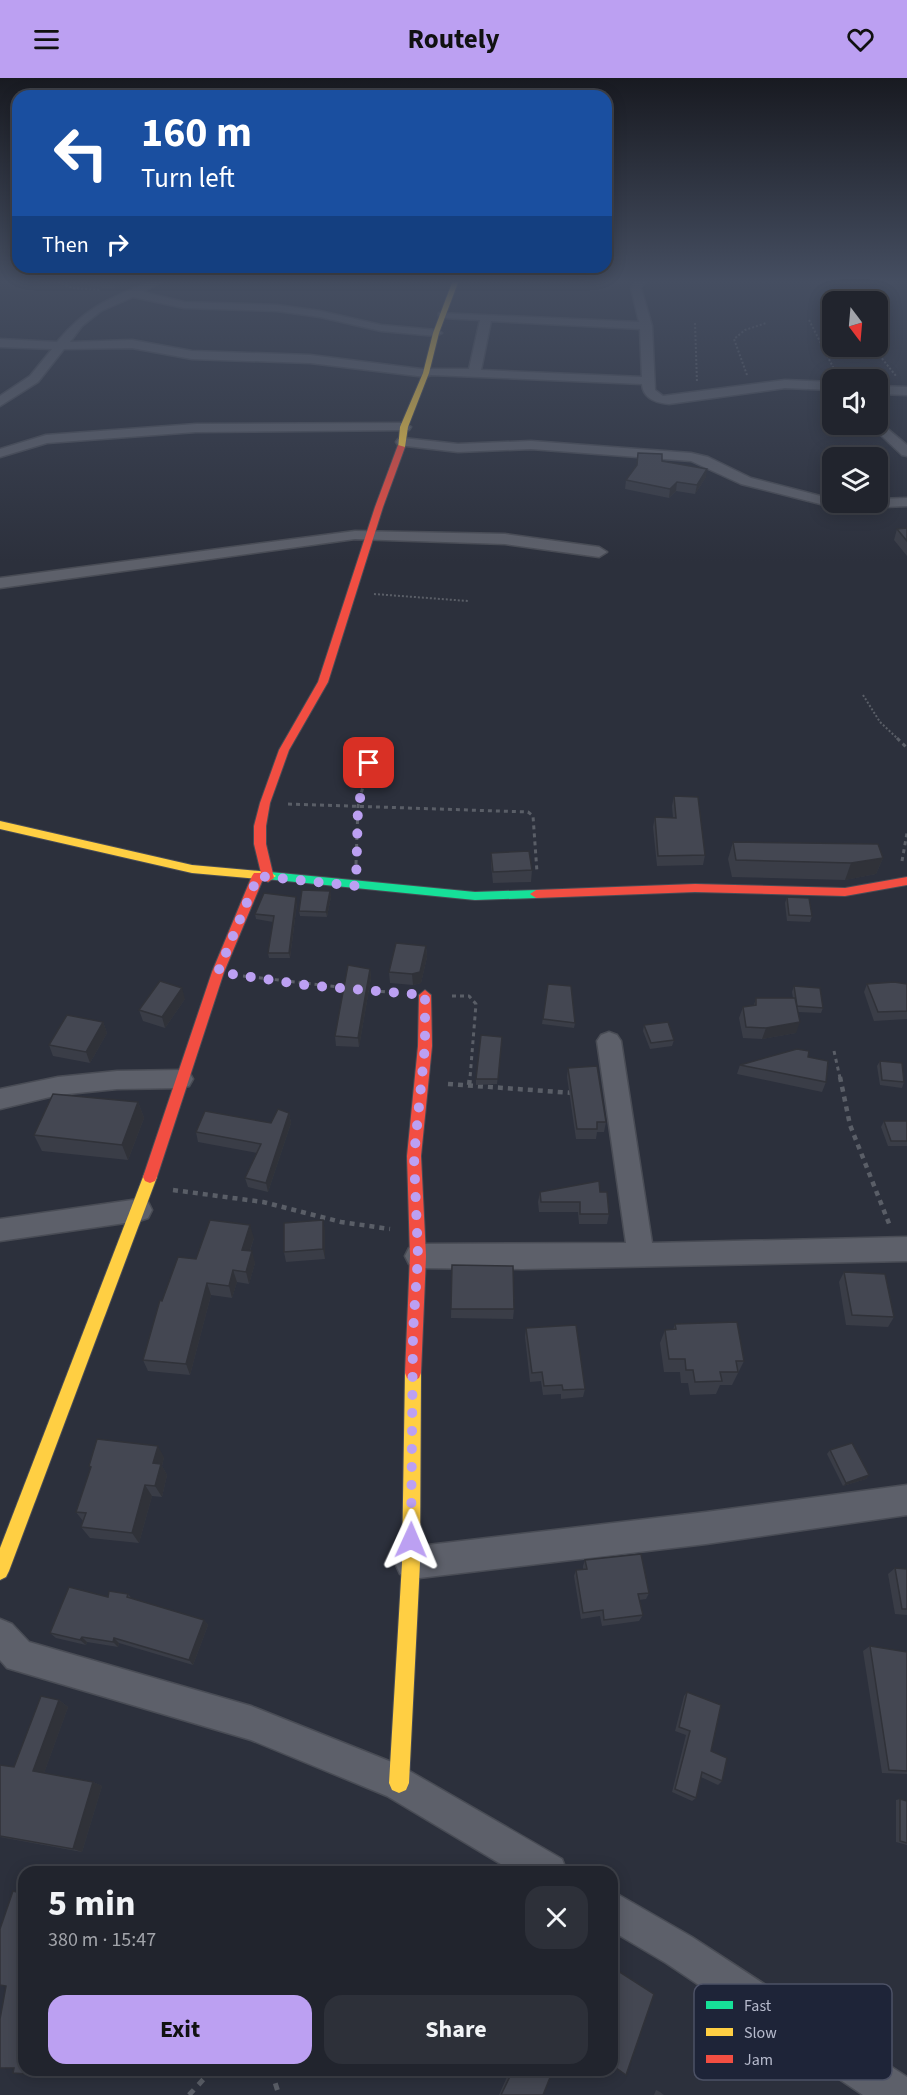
<!DOCTYPE html>
<html lang="en">
<head>
<meta charset="utf-8">
<style>
	:root { --surface:#21242d; --page:#2d3039; --text:#f1f3f6; --muted:#a2a4aa; --line:#3e4149; --accent:#bca0f2 }
	body { margin:0; font-family:"Source Sans 3",sans-serif; background:var(--page); color:var(--text); height:100vh; display:flex; flex-direction:column; font-size:22px; white-space:nowrap }
	* { box-sizing:border-box; margin:0 }
	p { font-size:20px; color:var(--muted) }
	.icon { flex:none; width:33px; height:33px; fill:none; stroke:currentColor; stroke-width:2; stroke-linecap:round; stroke-linejoin:round }
	.map { position:relative; flex:1; overflow:hidden }
	.side { position:absolute; left:18px; top:1788px; width:600px; height:210px; display:flex; flex-direction:column; background:var(--surface); border-radius:18px; box-shadow:0 3px 15px #0003,0 0 0 2px var(--line) }
	.side>* { flex:none }
	.top-card { position:absolute; left:12px; top:12px; width:600px; height:183px; border-radius:18px; box-shadow:0 3px 15px #0003,0 0 0 2px var(--line); background:#1a4fa0; color:#fff; overflow:hidden }
	.needle { width:39px; rotate:164deg }
	.controls { position:absolute; left:822px; top:213px; display:grid; gap:12px }
	.controls a { display:grid; place-items:center; width:66px; height:66px; border-radius:12px; background:var(--surface); box-shadow:0 3px 15px #0003,0 0 0 2px var(--line); font-size:30px }
	.pin { position:absolute; display:grid; place-items:center; width:51px; height:51px; color:#fff; margin:-26px; border-radius:12px; box-shadow:0 3px 9px #0006 }
	.me { position:absolute; width:66px; margin:-33px; rotate:1deg; stroke-linejoin:round; filter:drop-shadow(0 0 4px #0008) }
	.turn { display:flex; align-items:center; gap:21px; height:126px; padding:0 30px; font-size:27px }
	.turn .icon { width:78px; height:78px; stroke-width:2.5 }
	.turn b { display:block; font-size:42px; line-height:51px }
	.then { display:flex; align-items:center; height:57px; padding:0 30px; background:#0003; gap:12px; font-size:22px }
	.round { display:grid; place-items:center; flex:none; width:63px; height:63px; border-radius:18px; background:var(--page) }
	.head { display:flex; align-items:center; justify-content:space-between; height:102px; padding:0 30px }
	h1 { font-size:36px; font-weight:700; line-height:45px }
	.primary-button { display:flex; gap:12px; margin-top:auto; padding:12px 30px }
	.primary-button a { flex:1; height:69px; border-radius:18px; background:var(--accent); color:#111; font-size:24px; font-weight:700; line-height:69px; text-align:center }
	.primary-button a+a { background:var(--page); color:var(--text) }
	header { display:flex; justify-content:space-between; align-items:center; height:78px; padding:0 30px; background:var(--accent); color:#111; font-size:27px; font-weight:700 }
	.map>svg:first-child { display:block }
</style>
</head>
<body>
<header><svg class="icon" aria-label="menu" viewBox="0 0 24 24"><path d="M4 6h16M4 12h16M4 18h16"/></svg>Routely<svg class="icon" aria-label="heart" viewBox="0 0 24 24"><path d="M12 20l-8-8c-3-5 5-10 8-4 3-6 11-1 8 4z"/></svg></header>
<div class="map">
<svg width="907" height="2017" viewBox="0 0 907 2017">
	<rect width="100%" height="100%" fill="#2c303c"/>
	<g fill="none" stroke-linecap="round" stroke-linejoin="round">
		<g stroke="#494c55" stroke-width="3">
			<g id="street">
				<path d="M153,202H166L143,214L184,224L277,227L320,233L381,247L436,252L442,255L436,258L381,253L320,239L277,233L184,230L133,219L101,233L82,248L70,264L132,262L192,273L310,277L421,291H469L480,242L443,240L439,239V235L639,244L631,210L636,202H646L641,210L652,248L655,312L663,318L785,302L832,304V312L785,310L669,326C657,325 643,321 642,306L431,297L426,299L310,285L192,281L132,270L64,271L38,304L0,328V318L30,298L52,271L0,269V261L57,264C88,227 110,221 153,202ZM491,243L640,251L642,299L481,292Z"/>
				<polygon points="878,308 907,309 907,317 878,316"/>
				<polygon points="878,343 907,367 907,378 902,377 869,346 878,346"/>
				<polygon points="404,345 411,349 409,352 196,354 47,365 0,379 0,371 46,357 196,346"/>
				<polygon points="403,360 458,366 531,363 691,375 708,379 751,400 832,421 832,424 878,424 878,421 907,420 907,428 840,431 741,406 691,383 531,371 458,374 398,367 396,364 398,361"/>
				<polygon points="355,453 505,456 599,469 607,474 599,479 505,466 355,461 0,510 0,500"/>
				<polygon points="609,954 617,957 621,963 652,1165 907,1159 907,1183 522,1191 418,1190 409,1186 405,1178 409,1170 418,1166 626,1165 597,963 601,957"/>
				<polygon points="181,992 189,994 193,1001 189,1008 181,1010 117,1011 58,1017 0,1031 0,1011 58,999 117,993"/>
				<polygon points="139,1121 148,1124 152,1132 148,1140 139,1143 0,1163 0,1141"/>
				<polygon points="907,1407 907,1437 706,1466 411,1501 400,1496 395,1485 400,1474 411,1469 706,1434"/>
				<polygon points="0,1541 12,1546 29,1564 251,1628 399,1687 562,1781 567,1794 514,1794 387,1718 251,1662 7,1590 0,1582"/>
				<polygon points="612,1813 692,1859 907,1999 907,2017 863,2017 666,1885 612,1853"/>
			</g>
		</g>
		<g stroke="#494c55" stroke-width="2">
			<polygon id="fast" points="270,794 475,814 536,812 542,816 536,820 475,822 266,801 264,798"/>
		</g>
		<g stroke="#494c55" stroke-width="2">
			<g id="slow">
				<polygon points="453,202 459,202 439,255 429,295 408,349 405,369 398,371 400,349 423,295 433,255"/>
				<polygon points="0,743 192,787 270,794 276,798 270,802 192,795 0,751"/>
				<polygon points="150,1093 155,1095 157,1099 9,1493 6,1499 0,1502 0,1470 143,1099 145,1095"/>
				<polygon points="413,1287 419,1290 421,1295 420,1485 409,1705 406,1712 399,1715 392,1712 389,1705 402,1485 405,1295 407,1290"/>
			</g>
		</g>
		<g stroke="#494c55" stroke-width="2">
			<g id="jam">
				<polygon points="398,367 405,369 383,429 328,604 289,672 270,725 266,748 266,766 274,800 268,804 263,801 224,894 157,1099 155,1103 150,1105 145,1103 143,1099 212,894 252,798 254,795 261,795 254,766 254,748 260,725 279,672 318,604 375,429"/>
				<polygon points="907,799 907,807 845,818 695,814 536,820 530,816 536,812 695,806 845,810"/>
				<polygon points="425,912 431,917 432,968 421,1078 426,1178 421,1295 419,1300 413,1303 407,1300 405,1295 410,1178 407,1078 418,968 419,917"/>
			</g>
		</g>
		<g stroke="#5a5e67" stroke-width="2" stroke-dasharray="2 2" stroke-linecap="butt">
			<polyline points="55,202 72,210 101,212"/>
			<polyline points="809,242 835,293"/>
			<polyline points="695,245 697,305"/>
			<polyline points="872,268 896,298"/>
			<polyline points="747,297 734,261 745,252 766,245"/>
			<polyline points="374,516 468,523"/>
			<polyline points="863,617 880,644 898,661"/>
		</g>
		<g stroke="#5a5e67" stroke-width="3" stroke-dasharray="4 4" stroke-linecap="butt">
			<polyline points="897,660 907,670"/>
			<polyline points="288,726 528,734 533,738 537,794"/>
			<polyline points="902,783 907,755"/>
			<polyline points="356,786 358,728 369,685"/>
			<polyline points="243,898 348,910"/>
			<polyline points="365,912 399,915"/>
			<polyline points="452,918 469,918 476,926 470,1000"/>
			<polyline points="834,973 840,1000"/>
		</g>
		<g stroke="#5a5e67" stroke-width="4.5" stroke-dasharray="5 5" stroke-linecap="butt">
			<polyline points="840,999 850,1047 890,1148"/>
			<polyline points="448,1006 573,1015"/>
			<polyline points="469,1007 470,999"/>
			<polyline points="173,1112 263,1124 341,1144 390,1151"/>
		</g>
		<g stroke="#5a5e67" stroke-width="5" stroke-dasharray="7 7" stroke-linecap="butt">
			<polyline points="271,1992 279,2017"/>
			<polyline points="189,2017 212,1992"/>
		</g>
		<use href="#street" fill="#5d606a" fill-rule="evenodd"/>
		<use href="#fast" fill="#16e098" fill-rule="evenodd"/>
		<use href="#slow" fill="#ffcf43" fill-rule="evenodd"/>
		<use href="#jam" fill="#f24e42" fill-rule="evenodd"/>
	</g>
	<g fill="#3a3d47">
		<polygon points="60,202 116,202 111,204 114,206 115,212"/>
		<polygon points="662,383 706,399 695,416 676,413 669,420 625,411 626,402"/>
		<polygon points="907,450 907,478 894,462 897,451"/>
		<polygon points="674,718 705,777 703,787 657,788 653,749 655,739 673,740 672,728"/>
		<polygon points="733,764 883,780 876,796 845,802 732,799 728,781"/>
		<polygon points="491,775 532,792 531,804 493,805 491,786"/>
		<polygon points="330,813 331,819 327,839 300,838 299,833"/>
		<polygon points="787,819 812,838 810,844 787,843 785,825"/>
		<polygon points="297,825 290,880 269,880 268,875 273,844 256,841 255,836"/>
		<polygon points="426,868 427,879 421,905 413,907 390,905 389,894"/>
		<polygon points="370,891 371,900 359,969 336,968 335,958"/>
		<polygon points="548,906 575,945 574,950 542,946"/>
		<polygon points="867,906 907,906 907,941 874,943 864,914"/>
		<polygon points="794,908 823,930 821,935 798,934 796,955 762,961 743,960 739,940 743,929 754,927 756,920 793,920 792,914"/>
		<polygon points="185,921 165,950 143,943 139,932"/>
		<polygon points="103,944 107,955 90,985 53,978 49,967"/>
		<polygon points="644,947 674,962 672,968 650,971 643,953"/>
		<polygon points="502,959 497,1006 476,1007 476,1001"/>
		<polygon points="808,979 826,1004 822,1014 737,996 740,987"/>
		<polygon points="880,983 904,1004 902,1010 880,1007 877,988"/>
		<polygon points="568,990 606,1044 604,1054 597,1054 596,1061 576,1061 567,999"/>
		<polygon points="138,1024 144,1040 128,1082 42,1073 34,1057"/>
		<polygon points="289,1035 291,1045 268,1114 248,1109 245,1100 257,1075 198,1064 196,1054 271,1045"/>
		<polygon points="884,1043 907,1043 907,1068 888,1068 881,1049"/>
		<polygon points="540,1114 600,1114 609,1136 607,1146 579,1146 578,1134 539,1134 538,1124"/>
		<polygon points="325,1152 325,1181 286,1184 284,1174"/>
		<polygon points="254,1160 250,1173 255,1185 249,1206 237,1204 232,1220 211,1217 190,1297 148,1293 143,1282 196,1181"/>
		<polygon points="452,1187 514,1231 513,1241 451,1240"/>
		<polygon points="844,1194 894,1239 888,1249 846,1247 839,1204"/>
		<polygon points="675,1246 744,1283 732,1307 720,1307 716,1316 690,1317 688,1305 681,1305 680,1294 664,1294 660,1265 665,1252 673,1252"/>
		<polygon points="526,1250 585,1311 583,1319 561,1321 561,1316 543,1317 541,1303 530,1304 525,1259"/>
		<polygon points="830,1372 869,1397 866,1401 843,1408 827,1376"/>
		<polygon points="164,1379 162,1388 167,1397 162,1419 152,1418 139,1465 90,1460 81,1449 83,1443 76,1434 91,1391 89,1388"/>
		<polygon points="585,1482 649,1515 646,1521 639,1522 643,1537 639,1543 602,1548 600,1538 581,1541 574,1498 576,1492 583,1491 583,1488"/>
		<polygon points="895,1490 907,1491 907,1537 895,1536 888,1496"/>
		<polygon points="128,1516 132,1521 204,1542 208,1547 193,1587 119,1565 118,1569 87,1564 86,1567 56,1560 50,1555 108,1519"/>
		<polygon points="870,1568 907,1574 907,1696 882,1695 863,1573"/>
		<polygon points="687,1614 722,1703 718,1707 701,1699 696,1720 692,1723 672,1714 686,1657 675,1653 684,1618"/>
		<polygon points="59,1622 68,1629 44,1695 93,1704 102,1708 82,1774 0,1759 0,1687 14,1689"/>
		<polygon points="900,1721 907,1723 907,1767 896,1764 896,1722"/>
		<polygon points="510,1992 553,1992 543,2017 499,2017"/>
		<polygon points="656,2012 660,2014 664,2017 654,2017"/>
	</g>
	<g fill="#303239">
		<polygon points="707,391 706,399 695,416 697,407"/>
		<polygon points="677,404 676,413 669,420 670,411"/>
		<polygon points="883,780 876,796 845,802 851,785"/>
		<polygon points="330,813 331,819 327,839 326,834"/>
		<polygon points="296,819 297,825 290,880 289,875"/>
		<polygon points="426,868 427,879 421,905 413,907 412,896"/>
		<polygon points="370,891 371,900 359,969 358,960"/>
		<polygon points="182,910 185,921 165,950 162,939"/>
		<polygon points="103,944 107,955 90,985 86,974"/>
		<polygon points="800,944 796,955 762,961 766,950"/>
		<polygon points="138,1024 144,1040 128,1082 122,1067"/>
		<polygon points="289,1035 291,1045 268,1114 266,1105"/>
		<polygon points="323,1142 325,1152 325,1181 323,1171"/>
		<polygon points="250,1147 254,1160 246,1184 242,1172"/>
		<polygon points="252,1173 255,1185 249,1206 246,1194"/>
		<polygon points="233,1192 237,1204 232,1220 229,1208"/>
		<polygon points="207,1205 211,1217 190,1297 186,1286"/>
		<polygon points="158,1368 164,1379 162,1388 167,1397 162,1419 155,1408 153,1385"/>
		<polygon points="869,1397 866,1401 843,1408 846,1405"/>
		<polygon points="145,1407 152,1418 139,1465 132,1455"/>
		<polygon points="204,1542 208,1547 193,1587 189,1582"/>
		<polygon points="82,1559 87,1564 86,1567 80,1562"/>
		<polygon points="114,1560 119,1565 118,1569 113,1564"/>
		<polygon points="59,1622 68,1629 43,1698 33,1693"/>
		<polygon points="93,1704 102,1708 82,1774 73,1771"/>
		<polygon points="24,1911 24,1941 19,1941"/>
		<polygon points="56,1992 63,1992 62,1997 54,1998"/>
	</g>
	<g fill="#444752" stroke="#303239" stroke-width="1.5">
		<polygon points="91,202 108,202 114,206"/>
		<polygon points="638,375 662,376 662,383 707,391 697,407 677,404 670,411 626,402 637,387"/>
		<polygon points="907,450 907,463 897,451"/>
		<polygon points="674,718 698,719 705,777 658,778 655,739 676,740"/>
		<polygon points="733,764 878,766 883,780 851,785 736,782"/>
		<polygon points="529,773 532,792 493,794 491,775"/>
		<polygon points="302,812 330,813 326,834 299,833"/>
		<polygon points="264,815 296,819 289,875 268,875 274,838 255,836"/>
		<polygon points="787,819 809,820 812,838 789,837"/>
		<polygon points="396,865 426,868 420,894 412,896 389,894"/>
		<polygon points="348,887 370,891 358,960 335,958"/>
		<polygon points="160,903 182,910 162,939 139,932"/>
		<polygon points="894,904 907,906 907,933 878,934 867,906"/>
		<polygon points="548,906 571,908 575,945 543,941"/>
		<polygon points="794,908 820,910 823,930 797,928"/>
		<polygon points="756,920 795,920 800,944 766,950 746,949 743,929 756,927"/>
		<polygon points="67,937 103,944 86,974 49,967"/>
		<polygon points="668,944 674,962 651,965 644,947"/>
		<polygon points="481,957 502,959 498,1001 476,1001"/>
		<polygon points="797,971 809,973 808,979 828,983 826,1004 740,987"/>
		<polygon points="880,983 902,985 904,1004 882,1002"/>
		<polygon points="597,988 606,1044 597,1044 597,1051 577,1051 568,990"/>
		<polygon points="53,1016 138,1024 122,1067 34,1057"/>
		<polygon points="278,1031 289,1035 266,1105 245,1100 261,1066 196,1054 205,1033 271,1045"/>
		<polygon points="884,1043 907,1043 907,1063 891,1063"/>
		<polygon points="599,1103 600,1114 607,1114 609,1136 580,1136 580,1124 541,1124 540,1114"/>
		<polygon points="210,1142 250,1147 242,1172 252,1173 246,1194 233,1192 229,1208 207,1205 186,1286 143,1282 160,1222 162,1223 178,1179 196,1181"/>
		<polygon points="323,1142 323,1171 284,1174 284,1145"/>
		<polygon points="452,1187 513,1188 514,1231 451,1231"/>
		<polygon points="844,1194 885,1196 894,1239 852,1237"/>
		<polygon points="737,1244 744,1283 736,1283 738,1294 720,1294 722,1303 695,1304 693,1292 686,1292 685,1281 669,1281 665,1252 676,1251 675,1246"/>
		<polygon points="576,1247 585,1311 563,1312 562,1307 544,1308 542,1294 532,1295 526,1250"/>
		<polygon points="97,1361 158,1368 153,1385 161,1386 155,1408 145,1407 132,1455 81,1449 86,1435 76,1434 91,1389 89,1388"/>
		<polygon points="852,1365 869,1397 846,1405 830,1372"/>
		<polygon points="641,1476 649,1515 638,1516 643,1537 604,1542 603,1532 583,1535 576,1492 587,1491 585,1482"/>
		<polygon points="895,1490 907,1491 907,1531 902,1531"/>
		<polygon points="69,1509 108,1519 109,1513 128,1516 127,1519 204,1542 189,1582 114,1560 113,1564 82,1559 80,1562 50,1555"/>
		<polygon points="870,1568 907,1574 907,1693 889,1692"/>
		<polygon points="687,1614 721,1627 711,1673 727,1680 722,1703 702,1694 696,1720 675,1711 690,1653 679,1649"/>
		<polygon points="41,1618 59,1622 33,1693 93,1704 73,1771 0,1758 0,1687 14,1689"/>
		<polygon points="900,1721 907,1723 907,1765 900,1763"/>
		<polygon points="13,1813 24,1816 24,1911 19,1941 24,1942 24,1992 56,1992 54,1998 13,1995 14,1990 0,1990 0,1941 6,1908 0,1907 0,1851"/>
		<polygon points="612,1889 654,1916 626,1997 612,1987"/>
		<polygon points="513,1992 553,1992 543,2017 501,2017"/>
	</g>
	<linearGradient id="sky" x2="0" y2="1"><stop stop-color="#181a21"/><stop offset="0.42" stop-color="#454e61"/><stop offset="1" stop-color="#454e61" stop-opacity="0"/></linearGradient>
	<rect width="907" height="484" fill="url(#sky)"/>
	<g fill="none" stroke-linecap="round" stroke-linejoin="round">
		<polyline stroke="#bca0f2" stroke-width="10" stroke-dasharray="0 18" points="369,685 358,728 356,808 258,798 218,894 305,907 425,917 425,968 414,1078 418,1178 413,1254 411,1462"/>
	</g>
	<rect x="694" y="1906" width="198" height="96" rx="9" fill="#1e2438" stroke="#4c5165" stroke-width="1.5"/>
	<rect x="706" y="1923" width="27" height="8" fill="#16e098"/>
	<rect x="706" y="1950" width="27" height="8" fill="#ffcf43"/>
	<rect x="706" y="1977" width="27" height="8" fill="#f24e42"/>
	<g font-size="16" fill="#b7bbcd">
		<text x="744" y="1933">Fast</text>
		<text x="744" y="1960">Slow</text>
		<text x="744" y="1987">Jam</text>
	</g>
</svg>
<div class="controls">
<a><svg class="needle" viewBox="-14 -14 28 28"><path d="M0-13l5 13h-10z" fill="#e53935"/><path d="M0 13l5-13h-10z" fill="#a2a4aa"/></svg></a>
<a><svg class="icon" aria-label="sound" viewBox="0 0 24 24"><path d="M4 9h4l5-4v14l-5-4H4zM17 9q2 3 0 6"/></svg></a>
<a><svg class="icon" aria-label="layers" viewBox="0 0 24 24"><path d="M12 4l9 5-9 5-9-5zM3 14l9 5 9-5"/></svg></a>
</div>
<div class="pin" style="left:369px;top:685px;background:#d93025"><svg class="icon" aria-label="arrive" viewBox="0 0 24 24"><path d="M6 21V4h12l-3 4 3 4H6"/></svg></div>
<svg class="me" style="left:411px;top:1462px" viewBox="-20 -20 40 40"><path d="M0-17L14 15 0 8-14 15z" fill="#bca0f2" stroke="#fff" stroke-width="4"/></svg>
<div class="top-card">
<div class="turn"><svg class="icon" aria-label="left" viewBox="0 0 24 24"><path d="M17 20v-9H6M10 6l-5 5 5 5"/></svg><div><b>160 m</b>Turn left</div></div>
<div class="then">Then<svg class="icon" aria-label="right" viewBox="0 0 24 24"><path d="M7 20v-9h11M14 6l5 5-5 5"/></svg></div>
</div>
<section class="side">
<div class="head"><div><h1>5 min</h1><p>380 m · 15:47</p></div><a class="round"><svg class="icon" aria-label="close" viewBox="0 0 24 24"><path d="M6 6l12 12M18 6L6 18"/></svg></a></div>
<div class="primary-button"><a>Exit</a><a>Share</a></div>
</section>
</div>
</body>
</html>
